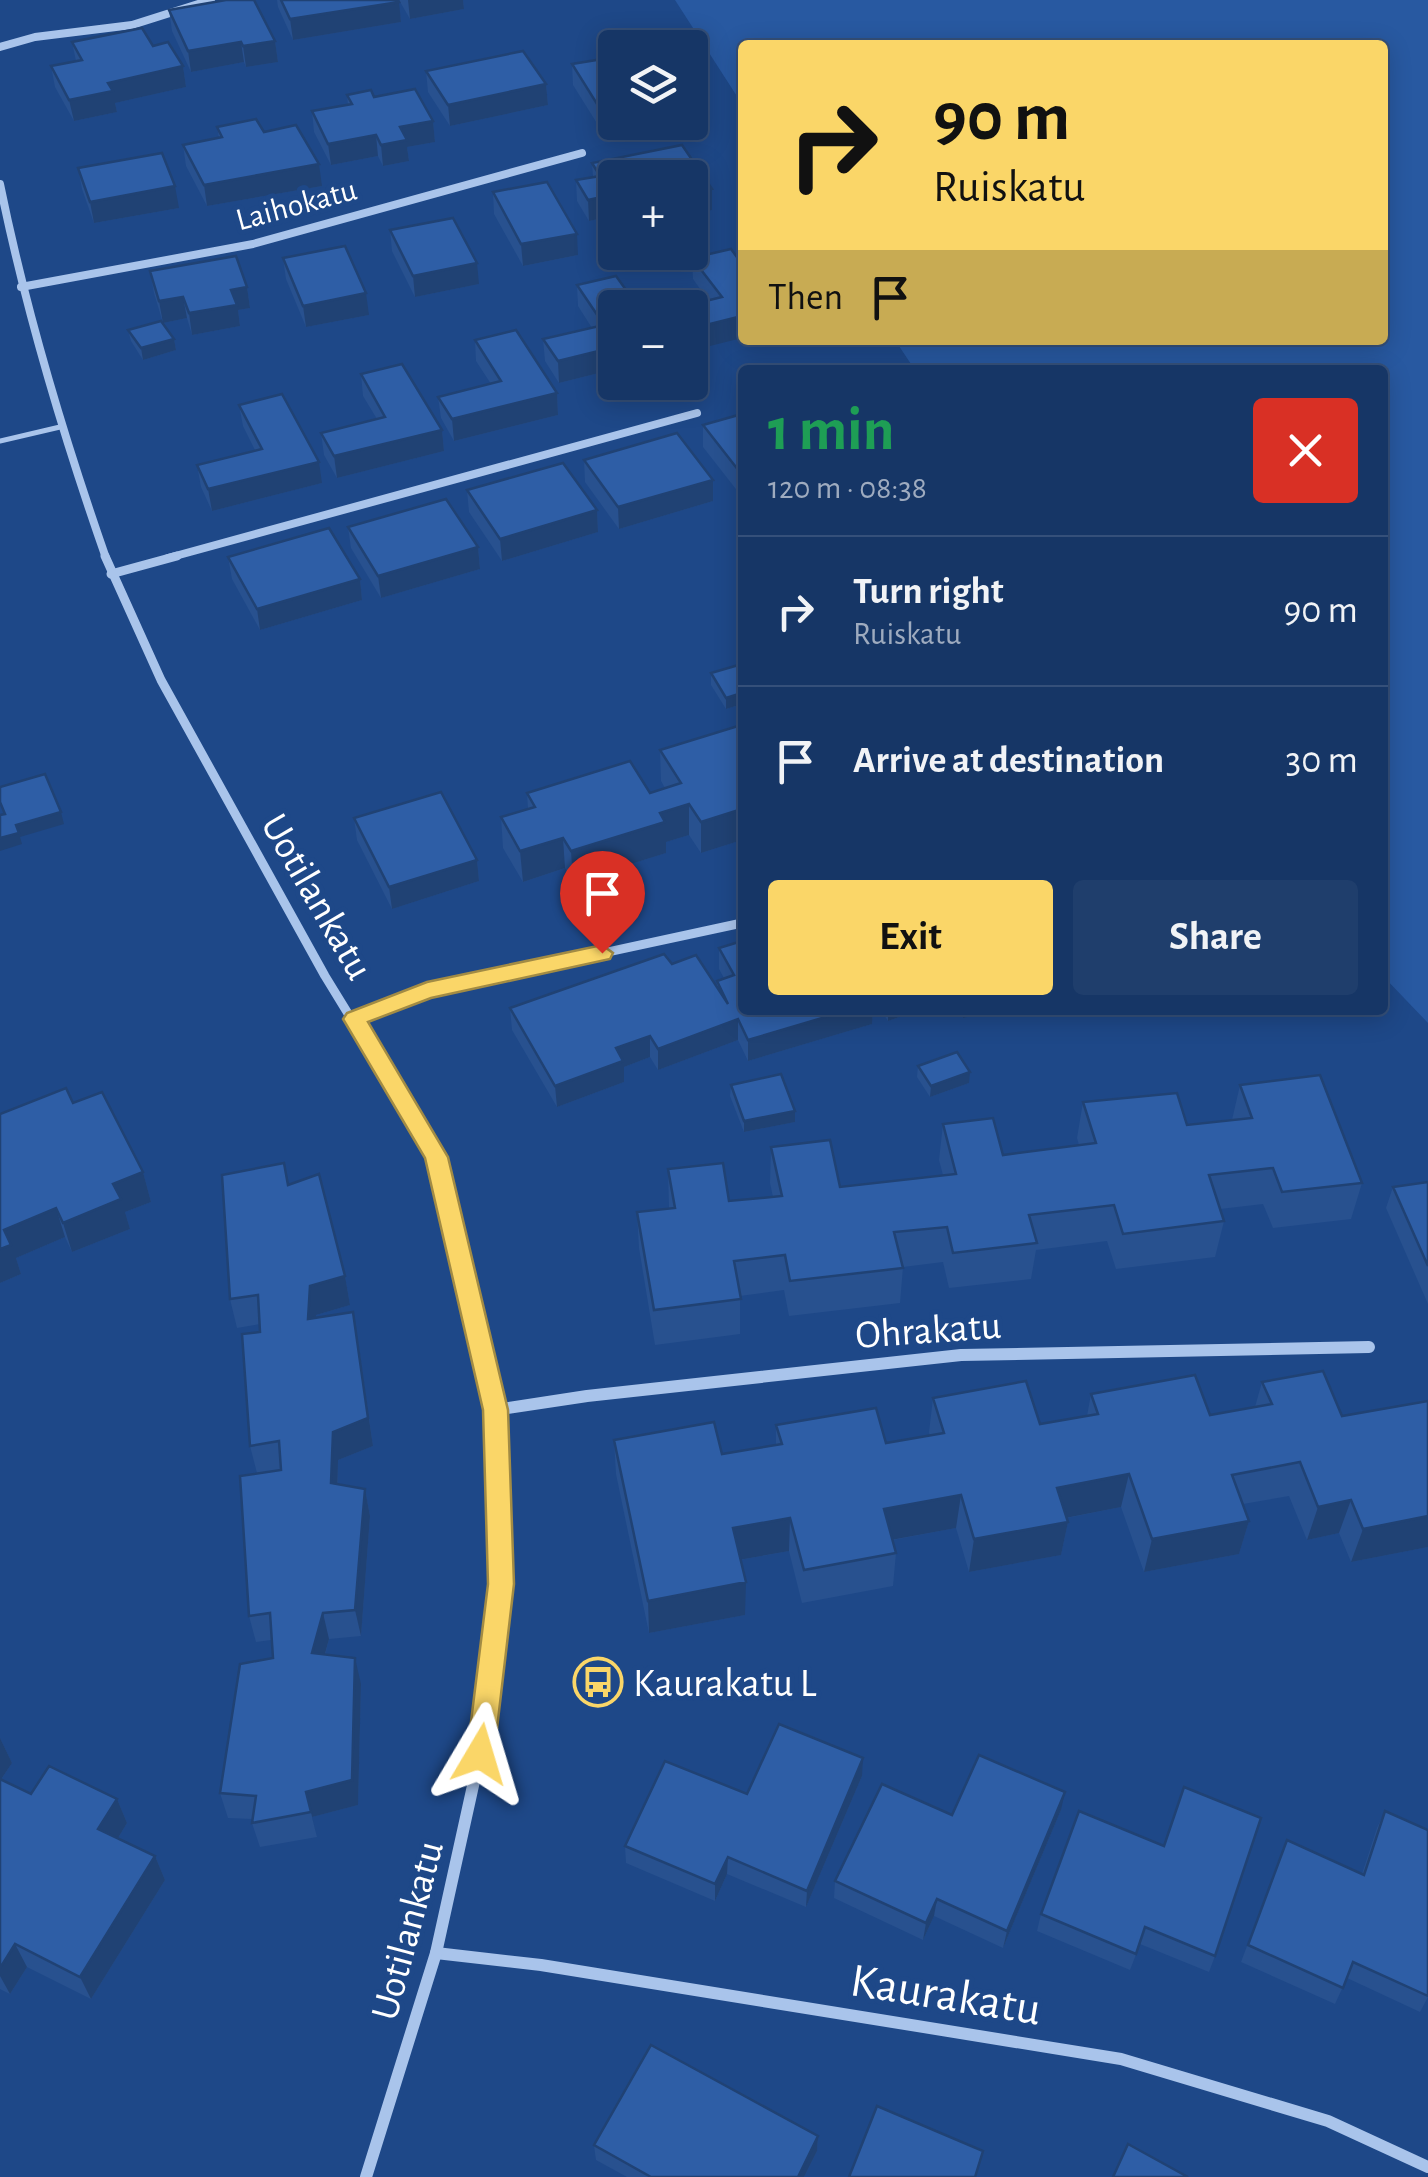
<!DOCTYPE html>
<html lang="en">
<head>
<meta charset="utf-8">
<style>
	:root { --surface:#163666; --page:#1f3e6c; --text:#f1f3f6; --muted:#9eabbf; --line:#35507a; --accent:#fad668 }
	body { margin:0; font-family:"Alegreya Sans",sans-serif; background:var(--page); color:var(--text); height:100vh; display:flex; flex-direction:column; font-size:38px; white-space:nowrap }
	* { box-sizing:border-box; margin:0 }
	p { font-size:32px; color:var(--muted) }
	.icon { flex:none; width:55px; height:55px; fill:none; stroke:currentColor; stroke-width:2; stroke-linecap:round; stroke-linejoin:round }
	.map { position:relative; flex:1; overflow:hidden }
	.details { position:absolute; left:738px; top:365px; width:650px; height:650px; display:flex; flex-direction:column; background:var(--surface); border-radius:10px; box-shadow:0 5px 25px #0003,0 0 0 2px var(--line) }
	.details>* { flex:none }
	.guide { position:absolute; left:738px; top:40px; width:650px; height:305px; border-radius:10px; box-shadow:0 5px 25px #0003,0 0 0 2px var(--line); background:#fad668; color:#111; overflow:hidden }
	.controls { position:absolute; left:598px; top:30px; display:grid; gap:20px }
	.controls a { display:grid; place-items:center; width:110px; height:110px; border-radius:10px; background:var(--surface); box-shadow:0 5px 25px #0003,0 0 0 2px var(--line); font-size:50px }
	.pin { position:absolute; display:grid; place-items:center; width:85px; height:85px; color:#fff; margin:-102px -42px; border-radius:50% 50% 50% 0; rotate:-45deg; box-shadow:0 0 10px #0007 }
	.pin .icon { rotate:45deg }
	.me { position:absolute; width:110px; margin:-55px; rotate:7deg; stroke-linejoin:round; filter:drop-shadow(0 0 8px #0008) }
	.turn { display:flex; align-items:center; gap:35px; height:210px; padding:0 30px; font-size:45px }
	.turn .icon { width:130px; height:130px; stroke-width:2.5 }
	.turn b { display:block; font-size:70px; line-height:85px }
	.then { display:flex; align-items:center; height:95px; padding:0 30px; background:#0003; gap:20px; font-size:38px }
	.round { display:grid; place-items:center; flex:none; width:105px; height:105px; border-radius:10px; background:var(--page) }
	.summary { display:flex; align-items:center; justify-content:space-between; height:170px; padding:0 30px }
	h1 { font-size:60px; font-weight:700; line-height:75px; color:#1e9e55 }
	.button { display:flex; gap:20px; margin-top:auto; padding:20px 30px }
	.button a { flex:1; height:115px; border-radius:10px; background:var(--accent); color:#111; font-size:40px; font-weight:700; line-height:115px; text-align:center }
	.button a+a { background:var(--page); color:var(--text) }
	ul { padding:0; list-style:none }
	li { display:flex; align-items:center; gap:30px; height:150px; padding:0 30px; border-top:2px solid var(--line) }
	li div { flex:1 }
	li b { display:block; font-size:38px }
	li em { font-style:normal }
	.map>svg:first-child { display:block }
</style>
</head>
<body>
<div class="map">
<svg width="1428" height="2177" viewBox="0 0 1428 2177">
	<rect width="100%" height="100%" fill="#1e4888"/>
	<polygon fill="#2859a1" points="675,0 1428,0 1428,1023 1383,976 1382,370 915,370 895,340 1382,340 1382,45 742,45 742,104"/>
	<g fill="none" stroke-linecap="round" stroke-linejoin="round">
		<polyline stroke="#a9c4eb" stroke-width="5" points="0,441 60,427"/>
		<g stroke="#a9c4eb" stroke-width="8">
			<polyline points="0,47 35,37 132,25 211,0"/>
			<path d="M0,184C26,312 63,435 106,558"/>
			<polyline points="21,287 253,244 582,153"/>
			<polyline points="168,558 697,413"/>
		</g>
		<g stroke="#a9c4eb" stroke-width="9">
			<polyline points="105,556 161,680 325,976 436,1157 462,1270"/>
			<polyline points="111,574 177,556"/>
			<polyline points="355,1019 427,991 742,923"/>
		</g>
		<g stroke="#a9c4eb" stroke-width="12">
			<polyline points="495,1410 587,1396 961,1355 1369,1347"/>
			<polyline points="436,1953 541,1965 1121,2059 1328,2121 1428,2167"/>
			<polyline points="366,2177 436,1953 480,1754 501,1584 495,1410 462,1267"/>
		</g>
	</g>
	<g fill="#28518f">
		<polygon points="277,0 398,0 401,22 293,40 278,7"/>
		<polygon points="399,0 463,0 464,9 410,19"/>
		<polygon points="169,10 275,41 278,62 246,67 244,62 191,72 172,31"/>
		<polygon points="72,42 153,46 183,66 186,87 115,103 117,112 74,121 55,87 51,66 76,61"/>
		<polygon points="615,57 603,133 573,85 572,64"/>
		<polygon points="426,71 546,84 548,105 450,126 428,92"/>
		<polygon points="347,95 374,97 433,121 435,142 407,147 409,161 383,166 378,156 331,165 314,132 312,111 348,105"/>
		<polygon points="217,127 322,186 207,206 186,166 183,145 219,138"/>
		<polygon points="592,163 712,189 712,210 615,178 615,221 612,216 589,221 577,201 576,180 593,177"/>
		<polygon points="78,168 179,208 94,223 82,189"/>
		<polygon points="493,192 578,255 523,266 494,214"/>
		<polygon points="390,230 479,284 415,297 392,251"/>
		<polygon points="283,258 369,315 306,327 286,279"/>
		<polygon points="692,258 742,264 690,351 708,300 693,279"/>
		<polygon points="150,271 247,287 250,308 238,310 240,326 192,335 187,318 163,323 154,293"/>
		<polygon points="577,285 639,308 615,369 559,383 545,361 543,339 592,328 578,306"/>
		<polygon points="128,330 174,339 176,350 143,360 131,341"/>
		<polygon points="475,340 557,393 558,415 454,441 441,418 438,397 491,384 476,361"/>
		<polygon points="361,374 442,430 444,451 337,478 324,455 321,433 377,419 363,396"/>
		<polygon points="239,405 322,483 212,511 201,487 197,465 255,450 243,426"/>
		<polygon points="742,414 742,492 739,493 703,447 703,425"/>
		<polygon points="584,460 713,501 619,529 585,482"/>
		<polygon points="467,490 597,510 598,532 502,561 469,512"/>
		<polygon points="348,527 478,547 480,569 381,598 351,548"/>
		<polygon points="228,557 360,579 362,600 260,630 232,579"/>
		<polygon points="742,664 742,704 726,709 711,685 711,673"/>
		<polygon points="742,733 742,840 701,853 689,835 666,842 666,853 573,882 565,868 523,882 503,848 501,817 528,809 527,793 650,793 665,788 661,781 660,750"/>
		<polygon points="354,818 477,860 479,881 392,909 357,840"/>
		<polygon points="742,941 742,1010 873,1010 872,1024 748,1061 738,1040 658,1070 650,1057 624,1067 624,1082 557,1107 512,1030 510,1008 672,964 717,988 717,981 724,978 719,969 719,948"/>
		<polygon points="881,1010 919,1010 888,1021"/>
		<polygon points="918,1066 969,1083 930,1097 917,1077"/>
		<polygon points="731,1085 795,1122 744,1132 730,1096"/>
		<polygon points="1240,1085 1362,1183 1351,1219 1273,1228 1263,1204 1220,1209 1224,1221 1215,1257 1116,1269 1107,1241 1036,1250 1031,1279 949,1288 943,1262 903,1267 900,1303 789,1316 784,1290 740,1296 740,1334 655,1345 639,1248 637,1212 669,1208 668,1169 729,1201 773,1197 770,1183 771,1147 840,1187 943,1175 939,1160 943,1124 1003,1155 1079,1145 1077,1138 1083,1102 1187,1125 1232,1120"/>
		<polygon points="73,1103 143,1172 151,1202 125,1212 130,1229 72,1252 65,1237 16,1258 21,1274 0,1283 0,1114"/>
		<polygon points="1428,1182 1428,1304 1386,1208 1393,1187"/>
		<polygon points="288,1185 345,1276 350,1305 316,1315 316,1318 358,1340 373,1446 338,1460 338,1484 365,1489 370,1516 361,1636 329,1639 325,1655 361,1684 358,1805 312,1817 317,1837 260,1847 252,1823 252,1819 228,1818 220,1793 273,1658 271,1640 256,1642 249,1616 257,1473 250,1446 260,1324 237,1328 230,1299"/>
		<polygon points="1262,1382 1342,1416 1428,1401 1428,1547 1351,1562 1339,1533 1307,1540 1289,1496 1243,1504 1249,1521 1239,1554 1144,1572 1121,1507 1067,1518 1068,1522 1061,1555 969,1572 956,1528 893,1540 896,1553 893,1586 802,1603 789,1551 740,1560 745,1615 649,1633 616,1474 614,1440 722,1454 776,1445 776,1425 886,1443 930,1436 929,1432 933,1398 1040,1424 1087,1416 1091,1394 1210,1415 1255,1407"/>
		<polygon points="0,1738 12,1763 1,1780 31,1794 117,1799 127,1823 118,1838 155,1856 165,1880 91,1999 27,1967 10,1994 0,1989"/>
		<polygon points="862,1776 806,1907 727,1874 715,1901 626,1863 625,1846 747,1794"/>
		<polygon points="1061,1810 1003,1948 934,1916 923,1940 834,1898 835,1881 952,1815"/>
		<polygon points="1079,1811 1215,1956 1209,1972 1140,1944 1130,1970 1037,1931 1041,1914"/>
		<polygon points="1385,1811 1428,1830 1428,1997 1420,2012 1347,1978 1335,2004 1241,1962 1287,1840 1362,1874 1377,1828"/>
		<polygon points="818,2136 817,2151 804,2177 627,2177 596,2160 594,2145"/>
	</g>
	<g fill="#204274">
		<polygon points="408,0 463,0 464,9 410,19"/>
		<polygon points="399,2 401,22 293,40 290,19"/>
		<polygon points="275,41 278,62 246,67 243,46"/>
		<polygon points="241,42 244,62 191,72 188,51"/>
		<polygon points="183,66 186,87 115,103 117,112 74,121 69,100 108,83"/>
		<polygon points="546,84 548,105 450,126 448,105"/>
		<polygon points="615,110 615,122 661,122 603,133 602,112"/>
		<polygon points="433,121 435,142 407,147 409,161 383,166 381,145 400,127"/>
		<polygon points="376,135 378,156 331,165 328,144"/>
		<polygon points="319,164 322,186 207,206 204,185"/>
		<polygon points="175,186 179,208 94,223 90,202"/>
		<polygon points="712,189 712,210 690,215 690,194"/>
		<polygon points="611,195 612,216 589,221 588,200"/>
		<polygon points="577,234 578,255 523,266 521,244"/>
		<polygon points="477,263 479,284 415,297 413,276"/>
		<polygon points="247,287 250,308 238,310 240,326 192,335 189,313 231,290"/>
		<polygon points="366,293 369,315 306,327 303,306"/>
		<polygon points="183,297 187,318 163,323 159,301"/>
		<polygon points="742,316 742,338 690,351 690,329"/>
		<polygon points="174,339 176,350 143,360 141,348"/>
		<polygon points="615,347 615,369 559,383 558,361"/>
		<polygon points="557,393 558,415 454,441 452,419"/>
		<polygon points="442,430 444,451 337,478 334,456"/>
		<polygon points="319,462 322,483 212,511 208,489"/>
		<polygon points="742,470 742,492 739,493 739,471"/>
		<polygon points="713,480 713,501 619,529 618,507"/>
		<polygon points="597,510 598,532 502,561 500,539"/>
		<polygon points="478,547 480,569 381,598 378,576"/>
		<polygon points="360,579 362,600 260,630 257,609"/>
		<polygon points="742,693 742,704 726,709 726,698"/>
		<polygon points="689,804 689,835 666,842 666,853 573,882 571,851 660,813"/>
		<polygon points="742,809 742,840 701,853 701,822"/>
		<polygon points="61,812 64,824 20,837 22,844 0,851 0,838 16,825"/>
		<polygon points="563,838 565,868 523,882 520,851"/>
		<polygon points="477,860 479,881 392,909 389,887"/>
		<polygon points="849,1010 873,1010 872,1024 748,1061 748,1040"/>
		<polygon points="888,1010 919,1010 888,1021"/>
		<polygon points="964,1010 990,1010 963,1018"/>
		<polygon points="738,1019 738,1040 658,1070 658,1049"/>
		<polygon points="650,1036 650,1057 624,1067 624,1082 557,1107 555,1086 616,1048"/>
		<polygon points="970,1072 969,1083 930,1097 931,1086"/>
		<polygon points="795,1111 795,1122 744,1132 744,1121"/>
		<polygon points="143,1172 151,1202 125,1212 130,1229 72,1252 63,1223 113,1184"/>
		<polygon points="56,1208 65,1237 16,1258 21,1274 0,1283 0,1249 4,1230"/>
		<polygon points="345,1276 350,1305 316,1315 314,1348 308,1319 310,1286"/>
		<polygon points="353,1312 373,1446 338,1460 337,1510 331,1483 333,1432"/>
		<polygon points="1129,1474 1121,1507 1050,1521 1057,1488"/>
		<polygon points="365,1489 370,1516 361,1636 355,1610"/>
		<polygon points="961,1495 956,1528 880,1542 884,1509"/>
		<polygon points="1351,1500 1339,1533 1307,1540 1318,1507"/>
		<polygon points="1428,1516 1428,1547 1351,1562 1363,1529"/>
		<polygon points="790,1518 789,1551 733,1561 733,1528"/>
		<polygon points="1249,1521 1239,1554 1144,1572 1152,1539"/>
		<polygon points="1068,1522 1061,1555 969,1572 974,1539"/>
		<polygon points="746,1582 745,1615 649,1633 648,1601"/>
		<polygon points="323,1613 329,1639 318,1679 312,1653"/>
		<polygon points="355,1658 361,1684 358,1805 312,1817 317,1837 306,1792"/>
		<polygon points="0,1738 12,1763 0,1781"/>
		<polygon points="863,1758 862,1776 806,1907 807,1891"/>
		<polygon points="1065,1792 1061,1810 1003,1948 1007,1931"/>
		<polygon points="117,1799 127,1823 109,1853 98,1829"/>
		<polygon points="155,1856 165,1880 91,1999 80,1977"/>
		<polygon points="728,1857 727,1874 715,1901 715,1884"/>
		<polygon points="937,1899 934,1916 923,1940 926,1923"/>
		<polygon points="15,1944 27,1967 10,1994 0,1976 0,1968"/>
		<polygon points="818,2136 817,2151 804,2177 798,2177"/>
	</g>
	<g fill="#2e5ea6" stroke="#204274" stroke-width="2.5">
		<polygon points="226,0 254,0 275,41 243,46 241,42 188,51 169,10"/>
		<polygon points="281,0 398,0 399,2 290,19"/>
		<polygon points="142,28 153,46 168,42 183,66 108,83 113,91 69,100 51,66 82,60 72,42"/>
		<polygon points="523,51 546,84 448,105 426,71"/>
		<polygon points="615,57 615,110 602,112 572,64"/>
		<polygon points="415,89 433,121 400,127 407,140 381,145 376,135 328,144 312,111 352,104 347,95 371,90 374,97"/>
		<polygon points="256,119 264,132 296,125 319,164 204,185 183,145 222,137 217,127"/>
		<polygon points="682,145 712,189 690,194 690,178 615,178 615,201 611,195 588,200 576,180 600,176 592,163"/>
		<polygon points="162,153 175,186 90,202 78,168"/>
		<polygon points="547,182 577,234 521,244 493,192"/>
		<polygon points="453,218 477,263 413,276 390,230"/>
		<polygon points="345,246 366,293 303,306 283,258"/>
		<polygon points="731,249 742,264 742,316 690,329 690,308 677,308 722,297 692,258"/>
		<polygon points="236,256 247,287 231,290 237,305 189,313 183,297 159,301 150,271"/>
		<polygon points="616,276 639,308 615,308 615,347 558,361 543,339 604,325 577,285"/>
		<polygon points="161,321 174,339 141,348 128,330"/>
		<polygon points="516,330 557,393 452,419 438,397 501,381 475,340"/>
		<polygon points="402,364 442,430 334,456 321,433 385,417 361,374"/>
		<polygon points="282,394 319,462 208,489 197,465 262,449 239,405"/>
		<polygon points="742,414 742,470 739,471 703,425"/>
		<polygon points="677,433 713,480 618,507 584,460"/>
		<polygon points="563,463 597,510 500,539 467,490"/>
		<polygon points="446,499 478,547 378,576 348,527"/>
		<polygon points="329,528 360,579 257,609 228,557"/>
		<polygon points="742,664 742,693 726,698 711,673"/>
		<polygon points="738,726 742,733 742,809 701,822 689,804 660,813 665,822 571,851 563,838 520,851 501,817 535,807 527,793 630,761 650,793 681,783 660,750"/>
		<polygon points="45,774 61,812 16,825 19,833 0,838 0,815 5,814 0,802 0,787"/>
		<polygon points="441,792 477,860 389,887 354,818"/>
		<polygon points="742,941 742,1010 849,1010 748,1040 738,1019 658,1049 650,1036 616,1048 623,1061 555,1086 510,1008 664,954 672,964 696,955 728,1004 717,981 734,975 719,948"/>
		<polygon points="957,1052 970,1072 931,1086 918,1066"/>
		<polygon points="781,1074 795,1111 744,1121 731,1085"/>
		<polygon points="1320,1075 1362,1183 1282,1192 1273,1168 1209,1175 1224,1221 1123,1234 1114,1205 1029,1215 1037,1243 953,1253 947,1227 894,1232 903,1268 790,1281 785,1255 734,1261 741,1299 654,1310 637,1212 675,1208 668,1169 723,1163 729,1201 782,1196 771,1147 830,1140 840,1187 956,1174 943,1124 993,1118 1003,1155 1096,1143 1083,1102 1177,1093 1187,1125 1252,1118 1240,1085"/>
		<polygon points="66,1088 73,1103 102,1092 143,1172 113,1184 121,1199 63,1223 56,1208 4,1230 11,1245 0,1249 0,1114"/>
		<polygon points="284,1163 288,1185 319,1174 345,1276 310,1286 308,1319 353,1312 368,1418 333,1432 331,1483 365,1489 355,1610 323,1613 312,1653 355,1658 352,1780 306,1792 311,1812 252,1823 256,1796 220,1793 240,1664 273,1658 270,1613 249,1616 240,1476 281,1470 279,1441 250,1446 242,1334 260,1332 258,1295 230,1299 222,1175"/>
		<polygon points="1428,1182 1428,1266 1393,1187"/>
		<polygon points="1323,1371 1342,1416 1428,1401 1428,1516 1363,1529 1351,1500 1318,1507 1300,1462 1232,1475 1249,1521 1152,1539 1129,1474 1057,1488 1068,1522 974,1539 961,1495 884,1509 896,1553 804,1570 790,1518 733,1528 746,1582 648,1601 614,1440 714,1422 722,1454 782,1444 776,1425 876,1408 886,1443 944,1433 933,1398 1026,1381 1040,1424 1098,1414 1091,1394 1195,1375 1210,1415 1272,1404 1262,1382"/>
		<polygon points="779,1724 863,1758 807,1891 728,1857 715,1884 625,1846 665,1761 747,1794"/>
		<polygon points="979,1755 1065,1792 1007,1931 937,1899 926,1923 835,1881 882,1784 952,1815"/>
		<polygon points="49,1766 117,1799 98,1829 155,1856 80,1977 15,1944 0,1968 0,1779 31,1794"/>
		<polygon points="1184,1787 1261,1818 1215,1956 1145,1927 1136,1954 1041,1914 1079,1811 1164,1846"/>
		<polygon points="1385,1811 1428,1830 1428,1996 1353,1962 1343,1988 1248,1945 1287,1840 1364,1875"/>
		<polygon points="651,2045 818,2136 798,2177 651,2177 594,2145"/>
		<polygon points="877,2106 983,2151 975,2177 849,2177"/>
		<polygon points="1128,2144 1188,2177 1113,2177"/>
	</g>
	<polygon fill="#fad668" stroke="#a28b44" stroke-width="2.5" points="602,945 613,953 610,959 431,998 368,1022 448,1157 508,1410 514,1584 494,1754 490,1763 480,1767 471,1763 467,1754 488,1584 483,1410 425,1158 343,1019 347,1013 427,982"/>
	<defs>
		<g id="bus-ring" transform="scale(2.5)"><circle r="9.5" fill="#1e4888" stroke="#fad668" stroke-width="1.5"/><path d="M-5-6H5V4H4V6H2V4H-2V6H-4V4H-5ZM-3.5-4V0h7V-4ZM-3.5 1.2v1.5H-2V1.2ZM2 1.2v1.5H3.5V1.2Z" fill="#fad668"/></g>
	</defs>
	<g fill-rule="evenodd">
		<use href="#bus-ring" x="598" y="1682"/>
	</g>
	<g text-anchor="middle" stroke-width="10" stroke-linejoin="round" paint-order="stroke">
		<g font-size="32" fill="#fff" stroke="#1e4888">
			<text transform="translate(296 204) rotate(-15)" y="11">Laihokatu</text>
		</g>
		<g font-size="40" fill="#fff" stroke="#1e4888">
			<text transform="translate(318 896) rotate(60)" y="14">Uotilankatu</text>
			<text transform="translate(928 1329) rotate(-4)" y="14">Ohrakatu</text>
			<text transform="translate(406 1930) rotate(-75)" y="14">Uotilankatu</text>
		</g>
		<g font-size="40" fill="#fff" stroke="#1e4888" text-anchor="start">
			<text x="633" y="1696">Kaurakatu L</text>
		</g>
		<g font-size="48" fill="#fff" stroke="#1e4888">
			<text transform="translate(946 1993) rotate(9)" y="17">Kaurakatu</text>
		</g>
	</g>
</svg>
<div class="controls">
<a><svg class="icon" aria-label="layers" viewBox="0 0 24 24"><path d="M12 4l9 5-9 5-9-5zM3 14l9 5 9-5"/></svg></a>
<a>+</a>
<a>−</a>
</div>
<div class="pin" style="left:602px;top:953px;background:#d93025"><svg class="icon" aria-label="arrive" viewBox="0 0 24 24"><path d="M6 21V4h12l-3 4 3 4H6"/></svg></div>
<svg class="me" style="left:480px;top:1754px" viewBox="-20 -20 40 40"><path d="M0-17L14 15 0 8-14 15z" fill="#fad668" stroke="#fff" stroke-width="4"/></svg>
<div class="guide">
<div class="turn"><svg class="icon" aria-label="right" viewBox="0 0 24 24"><path d="M7 20v-9h11M14 6l5 5-5 5"/></svg><div><b>90 m</b>Ruiskatu</div></div>
<div class="then">Then<svg class="icon" aria-label="arrive" viewBox="0 0 24 24"><path d="M6 21V4h12l-3 4 3 4H6"/></svg></div>
</div>
<section class="details">
<div class="summary"><div><h1>1 min</h1><p>120 m · 08:38</p></div><a class="round" style="background:#d93025;color:#fff"><svg class="icon" aria-label="close" viewBox="0 0 24 24"><path d="M6 6l12 12M18 6L6 18"/></svg></a></div>
<ul>
<li><svg class="icon" aria-label="right" viewBox="0 0 24 24"><path d="M7 20v-9h11M14 6l5 5-5 5"/></svg><div><b>Turn right</b><p>Ruiskatu</p></div><em>90 m</em></li>
<li><svg class="icon" aria-label="arrive" viewBox="0 0 24 24"><path d="M6 21V4h12l-3 4 3 4H6"/></svg><div><b>Arrive at destination</b></div><em>30 m</em></li>
</ul>
<div class="button"><a>Exit</a><a>Share</a></div>
</section>
</div>
</body>
</html>
